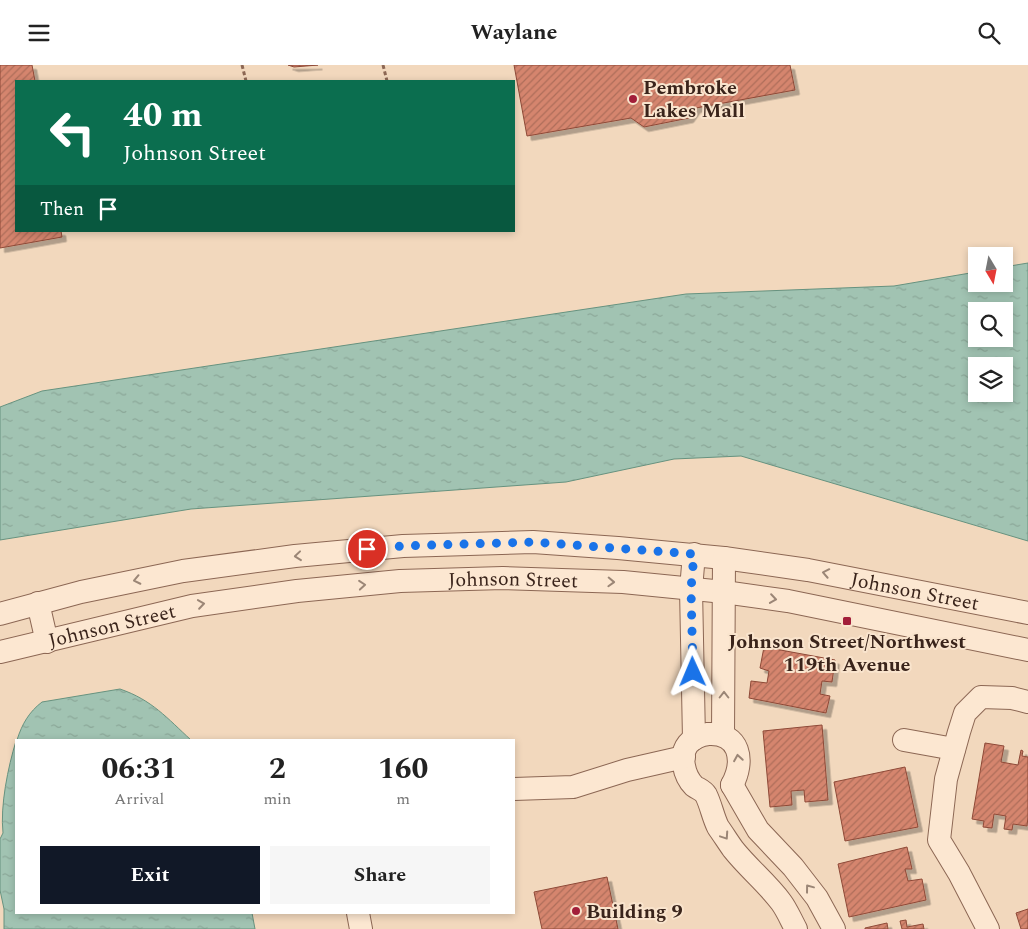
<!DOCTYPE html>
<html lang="en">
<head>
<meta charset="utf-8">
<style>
	:root { --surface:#fff; --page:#f6f6f6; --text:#222; --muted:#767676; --accent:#111827 }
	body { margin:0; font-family:Spectral,serif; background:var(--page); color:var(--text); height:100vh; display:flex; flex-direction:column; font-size:19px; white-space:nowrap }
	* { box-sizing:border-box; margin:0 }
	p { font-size:16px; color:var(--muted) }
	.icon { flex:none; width:28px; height:28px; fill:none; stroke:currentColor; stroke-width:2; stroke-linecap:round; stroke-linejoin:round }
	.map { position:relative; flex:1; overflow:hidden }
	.panel { position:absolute; left:15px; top:674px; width:500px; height:175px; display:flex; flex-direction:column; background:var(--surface); border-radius:0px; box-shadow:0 2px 8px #0003 }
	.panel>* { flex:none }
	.top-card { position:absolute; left:15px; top:15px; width:500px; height:152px; border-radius:0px; box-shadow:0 2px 8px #0003; background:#0b6e4f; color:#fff; overflow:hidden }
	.needle { width:32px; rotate:170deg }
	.tools { position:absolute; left:968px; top:182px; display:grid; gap:10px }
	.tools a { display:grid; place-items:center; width:45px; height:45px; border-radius:0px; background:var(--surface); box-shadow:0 2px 8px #0003; font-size:25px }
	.pin { position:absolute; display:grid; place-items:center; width:42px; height:42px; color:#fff; margin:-21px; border:2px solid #fff; border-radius:50%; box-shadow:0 1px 5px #0007 }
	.me { position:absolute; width:55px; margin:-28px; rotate:359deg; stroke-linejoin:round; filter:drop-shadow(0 0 4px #0008) }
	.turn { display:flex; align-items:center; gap:18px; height:105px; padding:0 25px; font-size:22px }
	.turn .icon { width:65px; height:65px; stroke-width:2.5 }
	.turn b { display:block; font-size:35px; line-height:42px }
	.then { display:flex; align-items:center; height:48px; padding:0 25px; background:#0003; gap:10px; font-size:19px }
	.eta { display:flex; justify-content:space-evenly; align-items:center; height:85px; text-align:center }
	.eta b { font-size:30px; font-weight:700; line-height:35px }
	.primary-button { display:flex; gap:10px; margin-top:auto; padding:10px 25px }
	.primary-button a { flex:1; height:58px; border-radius:0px; background:var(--accent); color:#fff; font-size:20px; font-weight:700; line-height:58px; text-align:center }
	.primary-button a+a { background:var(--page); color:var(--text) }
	header { display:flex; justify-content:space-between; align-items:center; height:65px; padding:0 25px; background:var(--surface); font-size:22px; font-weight:700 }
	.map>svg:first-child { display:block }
</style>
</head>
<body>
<header><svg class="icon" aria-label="menu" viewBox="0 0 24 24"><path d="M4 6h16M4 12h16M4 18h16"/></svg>Waylane<svg class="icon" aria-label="search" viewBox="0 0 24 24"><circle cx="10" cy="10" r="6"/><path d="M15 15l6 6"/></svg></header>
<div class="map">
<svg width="1028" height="864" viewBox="0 0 1028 864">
	<defs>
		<pattern id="water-ripples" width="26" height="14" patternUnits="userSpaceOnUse" patternTransform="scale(1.25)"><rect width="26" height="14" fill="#a1c3b2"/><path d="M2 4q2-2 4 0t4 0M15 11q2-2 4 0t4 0" fill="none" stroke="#8ba798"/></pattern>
		<pattern id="building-hatch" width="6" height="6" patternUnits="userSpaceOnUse" patternTransform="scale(1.25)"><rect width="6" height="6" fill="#d5856e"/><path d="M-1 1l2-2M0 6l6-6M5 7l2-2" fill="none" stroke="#ae6d5a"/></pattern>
		<filter id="shadow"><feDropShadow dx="4.5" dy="4.5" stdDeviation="0" flood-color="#0004"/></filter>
	</defs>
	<rect width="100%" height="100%" fill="#f2d8bd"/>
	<g fill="url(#water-ripples)" stroke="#67927f" fill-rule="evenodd">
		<path d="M1028,198V476L741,391L674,394L566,417L191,444L0,475V342L42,326L686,229L894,221L976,207V219H1004V202ZM976,246H1004V274H976ZM976,301H1004V329H976Z"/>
		<path d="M120,624C152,635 167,653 191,675H17C22,659 29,647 42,637Z"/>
		<path d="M16,676V848H252L255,864H4V844L0,825V774L3,768C0,741 8,702 16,676Z"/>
	</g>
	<g fill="url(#building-hatch)" stroke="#8e4937" filter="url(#shadow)">
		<polygon points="0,0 32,0 35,16 16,16 16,166 61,166 62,172 0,183"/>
		<polygon points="288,0 318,0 294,2"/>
		<polygon points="514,0 790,0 795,25 696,43 689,53 644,62 631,53 527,71"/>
		<polygon points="764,582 835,595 832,617 822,616 820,629 830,631 826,648 749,633 751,616 767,618 769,606 760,603"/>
		<polygon points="822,660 828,735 805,737 804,725 791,726 792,740 770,742 763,666"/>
		<polygon points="985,678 1004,681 1001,697 1018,700 1021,685 1023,686 1022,691 1028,692 1028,752 1027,761 1013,759 1012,765 1004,764 1006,751 994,749 992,763 983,762 984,756 972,754"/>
		<polygon points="905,702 918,762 845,776 834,717"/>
		<polygon points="907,782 912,804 905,804 908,816 922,814 926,835 849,852 838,799"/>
		<polygon points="607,812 618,864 542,864 534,827"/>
		<polygon points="1028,844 1028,864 1021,864 1016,848"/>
		<polygon points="906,855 907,862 923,859 924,864 902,864 900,856"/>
		<polygon points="887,858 888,864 865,864 865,863"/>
	</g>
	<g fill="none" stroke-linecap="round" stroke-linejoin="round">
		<g stroke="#8c6754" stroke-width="24">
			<g id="minor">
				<polyline points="694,489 691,524 694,674"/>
				<polyline points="38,538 47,577"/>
				<path id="s1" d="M0,549L81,527L183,506L295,491L403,481L533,477L618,483L724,493L808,505L1028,548"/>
				<path id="s2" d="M0,587L192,541L297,526L400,516L503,513L623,517L724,527L788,536L1028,585"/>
				<polyline points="723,670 724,493"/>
				<polyline points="904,675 954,684"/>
				<path d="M732,720C745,696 740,667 708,669C701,670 693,673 688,679C679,690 684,711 694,721C698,724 703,725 706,730C711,740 713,752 718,762C723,769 728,777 733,784C748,803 767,818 781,837C787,845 791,855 796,864"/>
				<polyline points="732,720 758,765 793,802 817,833 834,864"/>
				<polyline points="514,724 573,722 627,705 684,692"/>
				<polyline points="358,848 361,864"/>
				<polyline points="988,864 959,808 939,775 946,714 959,667 965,648 981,632 1012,633 1028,637"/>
			</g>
		</g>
		<g stroke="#8c6754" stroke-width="3" stroke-dasharray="4 2.5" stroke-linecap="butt">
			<polyline points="242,0 246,16"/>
			<polyline points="383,0 387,16"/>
		</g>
		<use href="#minor" stroke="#fce7d1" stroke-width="22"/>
	</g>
	<defs><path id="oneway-chevron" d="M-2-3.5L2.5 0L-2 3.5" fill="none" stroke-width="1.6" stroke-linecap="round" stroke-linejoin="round" transform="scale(1.25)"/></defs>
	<g stroke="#9b8676">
		<use href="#oneway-chevron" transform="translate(298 491) rotate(174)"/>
		<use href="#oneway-chevron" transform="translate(826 508) rotate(-169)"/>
		<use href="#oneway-chevron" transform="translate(137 515) rotate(168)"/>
		<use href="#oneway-chevron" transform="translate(611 517) rotate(2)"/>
		<use href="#oneway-chevron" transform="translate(362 520) rotate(-5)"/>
		<use href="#oneway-chevron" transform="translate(773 534) rotate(8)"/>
		<use href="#oneway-chevron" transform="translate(201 539) rotate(-8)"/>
		<use href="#oneway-chevron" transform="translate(724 630) rotate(-90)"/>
		<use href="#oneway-chevron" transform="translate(738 693) rotate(-99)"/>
		<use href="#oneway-chevron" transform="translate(725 771) rotate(56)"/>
		<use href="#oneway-chevron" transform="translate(809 823) rotate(-127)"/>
	</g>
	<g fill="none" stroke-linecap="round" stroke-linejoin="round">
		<polyline stroke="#1a73e8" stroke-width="9" stroke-dasharray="0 16.2" points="367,484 403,481 533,477 694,489 691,524 693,607"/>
	</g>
	<g fill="#a21e39" stroke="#f9e4cd" stroke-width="2">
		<circle cx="633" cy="34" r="5"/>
		<rect x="842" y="551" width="10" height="10" rx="2.5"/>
		<circle cx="576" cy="846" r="5"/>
	</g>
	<g text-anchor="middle" stroke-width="4" stroke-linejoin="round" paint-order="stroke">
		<g font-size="20" font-weight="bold" fill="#3a241b" stroke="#f9e4cd" text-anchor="start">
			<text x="643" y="29">Pembroke<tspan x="643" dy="23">Lakes Mall</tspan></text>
			<text x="847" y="583" text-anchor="middle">Johnson Street/Northwest<tspan x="847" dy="23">119th Avenue</tspan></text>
			<text x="586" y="853">Building 9</text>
		</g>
		<g font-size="20" fill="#3a241b" stroke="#f9e4cd">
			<text dy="7" stroke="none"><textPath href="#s2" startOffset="520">Johnson Street</textPath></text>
			<text dy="7" stroke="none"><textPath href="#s1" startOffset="925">Johnson Street</textPath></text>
			<text dy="7" stroke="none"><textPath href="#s2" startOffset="115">Johnson Street</textPath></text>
		</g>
	</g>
</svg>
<div class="tools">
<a><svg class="needle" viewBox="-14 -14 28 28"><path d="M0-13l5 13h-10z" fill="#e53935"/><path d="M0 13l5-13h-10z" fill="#767676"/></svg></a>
<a><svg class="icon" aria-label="search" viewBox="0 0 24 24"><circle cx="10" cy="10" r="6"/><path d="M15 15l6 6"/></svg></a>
<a><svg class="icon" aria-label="layers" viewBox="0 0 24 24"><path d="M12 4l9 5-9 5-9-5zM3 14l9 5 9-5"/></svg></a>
</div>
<div class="pin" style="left:367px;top:484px;background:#d93025"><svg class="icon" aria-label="arrive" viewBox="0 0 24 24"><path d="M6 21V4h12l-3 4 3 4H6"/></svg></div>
<svg class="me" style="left:693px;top:607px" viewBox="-20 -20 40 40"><path d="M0-17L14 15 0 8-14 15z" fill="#1a73e8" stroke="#fff" stroke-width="4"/></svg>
<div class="top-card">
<div class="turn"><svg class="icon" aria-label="left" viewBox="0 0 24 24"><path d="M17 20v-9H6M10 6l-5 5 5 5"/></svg><div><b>40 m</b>Johnson Street</div></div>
<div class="then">Then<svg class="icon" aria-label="arrive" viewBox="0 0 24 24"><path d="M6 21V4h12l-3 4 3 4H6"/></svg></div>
</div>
<section class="panel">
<div class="eta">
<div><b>06:31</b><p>Arrival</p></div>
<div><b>2</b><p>min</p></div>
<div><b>160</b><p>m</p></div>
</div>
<div class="primary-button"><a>Exit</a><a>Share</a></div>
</section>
</div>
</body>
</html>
